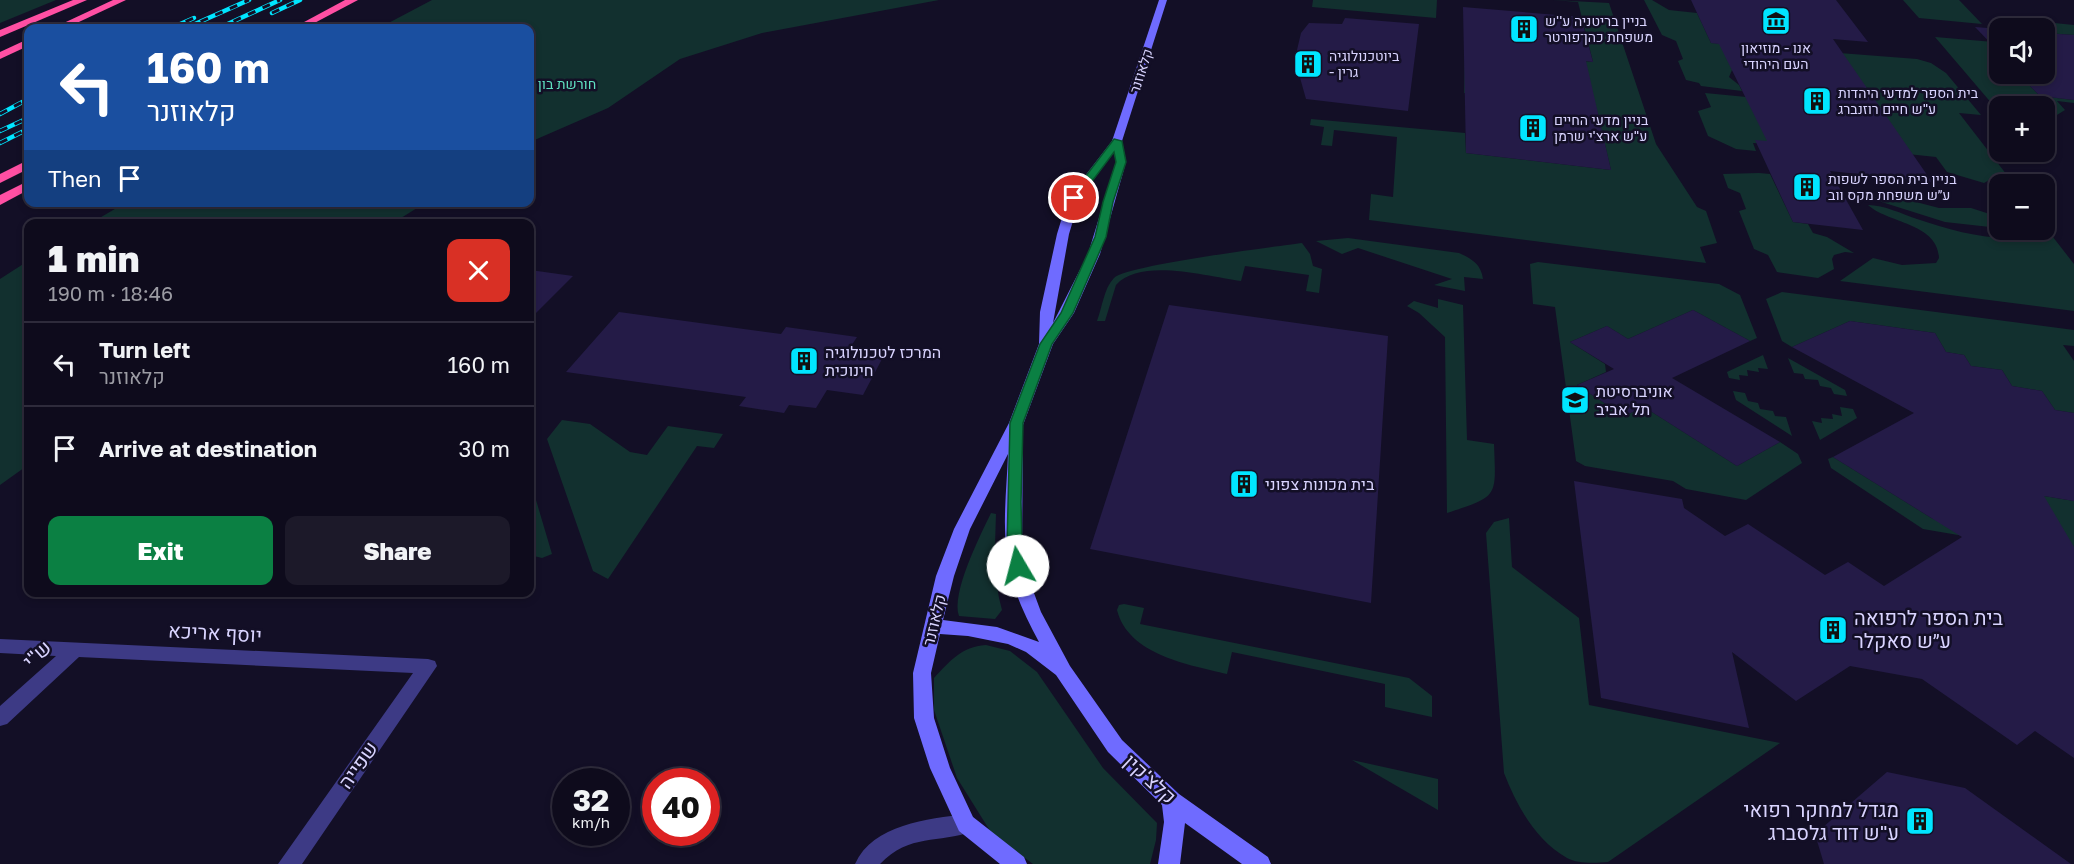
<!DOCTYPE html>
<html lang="en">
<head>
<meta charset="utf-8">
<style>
	:root { --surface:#0e0b1c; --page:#1c1929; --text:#f1f3f6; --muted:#9b9ba3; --line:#2e2b3b; --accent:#0b8043 }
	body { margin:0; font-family:"Golos Text",Heebo,sans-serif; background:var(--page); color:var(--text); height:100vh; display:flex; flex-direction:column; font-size:22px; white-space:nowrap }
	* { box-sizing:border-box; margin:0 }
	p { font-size:20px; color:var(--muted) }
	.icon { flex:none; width:33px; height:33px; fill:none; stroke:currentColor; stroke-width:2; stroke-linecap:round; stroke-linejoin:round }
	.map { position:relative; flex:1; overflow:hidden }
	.panel { position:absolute; left:24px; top:219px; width:510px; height:378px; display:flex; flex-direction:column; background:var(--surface); border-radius:12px; box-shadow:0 3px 9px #0003,0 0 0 2px var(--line) }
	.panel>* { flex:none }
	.top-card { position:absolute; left:24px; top:24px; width:510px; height:183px; border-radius:12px; box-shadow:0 3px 9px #0003,0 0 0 2px var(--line); background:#1a4fa0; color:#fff; overflow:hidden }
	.buttons { position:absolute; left:1989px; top:18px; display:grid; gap:12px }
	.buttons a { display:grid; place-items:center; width:66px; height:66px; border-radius:12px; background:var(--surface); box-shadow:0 3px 9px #0003,0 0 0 2px var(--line); font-size:30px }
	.speed { position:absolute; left:552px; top:768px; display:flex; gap:12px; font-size:30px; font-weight:700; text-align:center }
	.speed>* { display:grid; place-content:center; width:78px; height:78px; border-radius:50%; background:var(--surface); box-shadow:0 3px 9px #0003,0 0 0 2px var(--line); line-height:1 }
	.speed small { font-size:15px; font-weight:400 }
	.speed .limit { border:9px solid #d22; background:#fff; color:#111 }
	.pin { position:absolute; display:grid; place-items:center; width:51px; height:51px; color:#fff; margin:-26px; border:3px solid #fff; border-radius:50%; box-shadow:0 2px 6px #0007 }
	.me { position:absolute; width:66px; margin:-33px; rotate:352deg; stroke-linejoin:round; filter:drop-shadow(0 0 4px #0008) }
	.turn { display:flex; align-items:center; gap:21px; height:126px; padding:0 24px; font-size:27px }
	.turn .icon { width:78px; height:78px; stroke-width:2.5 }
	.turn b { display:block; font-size:42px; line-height:51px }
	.then { display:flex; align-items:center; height:57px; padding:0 24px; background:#0003; gap:12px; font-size:22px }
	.round { display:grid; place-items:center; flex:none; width:63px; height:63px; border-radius:12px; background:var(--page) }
	.headline { display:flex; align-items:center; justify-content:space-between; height:102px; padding:0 24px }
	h1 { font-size:36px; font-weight:800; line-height:45px }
	.primary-button { display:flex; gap:12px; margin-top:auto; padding:12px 24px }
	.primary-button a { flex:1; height:69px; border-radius:12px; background:var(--accent); color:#fff; font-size:24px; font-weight:800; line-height:69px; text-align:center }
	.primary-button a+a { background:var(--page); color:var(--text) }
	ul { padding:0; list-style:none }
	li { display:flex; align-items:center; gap:18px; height:84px; padding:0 24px; border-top:2px solid var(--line) }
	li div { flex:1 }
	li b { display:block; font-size:22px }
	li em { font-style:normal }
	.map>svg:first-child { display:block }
</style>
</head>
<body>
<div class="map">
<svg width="2074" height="864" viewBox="0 0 2074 864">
	<rect width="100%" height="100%" fill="#130f26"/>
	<g fill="#12302f">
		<polygon points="0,0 56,0 0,23"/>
		<polygon points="432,0 939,0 762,33 680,59 608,108 530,142 530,28 379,28"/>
		<polygon points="1313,0 1437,0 1436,18 1312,7"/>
		<polygon points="1553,0 1609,3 1656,144 1697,207 1706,211 1717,243 1700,247 1706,263 1369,220 1371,194 1393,197 1397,137 1334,130 1332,146 1321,145 1324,127 1310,125 1311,119 1465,133 1466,153 1611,170 1596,107 1464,93 1465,49 1593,62 1578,2"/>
		<polygon points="1644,0 1652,0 1669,10 1697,13 1711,43 1917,59 1931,63 1946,73 1981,115 1959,113 2010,179 1991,179 1984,183 1947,172 1936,157 1841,147 1753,143 1756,151 1736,149 1708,136 1698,111 1711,107 1705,93 1757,98 1732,70 1729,77 1739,85 1742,91 1701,86 1699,83 1686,80 1678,61 1683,59 1676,41 1662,35"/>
		<polygon points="1903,0 1959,0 1982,24 1919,18"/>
		<polygon points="2024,20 2074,25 2074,35 2045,33 2044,28 2033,28"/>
		<polygon points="1935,37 1994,42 1999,48 2000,74 2018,74 2040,96 2074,100 2074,103 2057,101 2065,110 2052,118 2052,125 2045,124 2044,106 2000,106 1999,112"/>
		<polygon points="1759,173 1770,174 1793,222 1808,224 1813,233 1827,237 1854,253 1845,252 1834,255 1832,259 1834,269 1818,278 1777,272 1768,255 1754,249 1739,211 1746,209 1740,193 1728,188 1723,174"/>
		<polygon points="1889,195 1939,208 1971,208 1999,217 1999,228 1945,222 1869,198"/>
		<polygon points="125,203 125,202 425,203 393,223 91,223"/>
		<path d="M1868,205C1884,205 1902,214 1917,219C1958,233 2007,246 2049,232L2074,264V311L1840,281L1873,258L1902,265L1936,263L1939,258C1938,223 1887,223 1868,205Z"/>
		<path d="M1348,238L1459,253C1472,259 1481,264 1483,279L1464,277L1465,291L1434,285L1452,279L1358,248L1342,254L1316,241Z"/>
		<path d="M1302,243L1310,254L1313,266L1322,269L1319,293L1306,291L1309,275L1245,266L1241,281C1208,277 1141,257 1116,285L1105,321H1097C1102,308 1104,288 1114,278C1127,265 1274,247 1302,243Z"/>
		<polygon points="28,261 28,465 0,485 0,279"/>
		<polygon points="1538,262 1719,284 1740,295 1757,338 1750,341 1693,310 1628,339 1607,326 1570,342 1605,364 1606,372 1577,385 1624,416 1644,407 1737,466 1780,442 1798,454 1802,463 1746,500 1686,489 1673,481 1585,466 1576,461 1555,307 1533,304 1530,264"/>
		<polygon points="1782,292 2074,330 2074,346 2063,345 2074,361 2074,413 2055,410 2042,391 2012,386 2002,370 1971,366 1964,355 1946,352 1935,333 1850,321 1792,347 1782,341 1766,299"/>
		<path d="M1438,299L1463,305L1467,440L1494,444C1496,498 1499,496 1447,513L1445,337L1419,313L1407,306L1414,301L1438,308Z"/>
		<polygon points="1763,355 1768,369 1758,368 1759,372 1747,370 1748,376 1739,375 1740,380 1729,378 1727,372"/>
		<polygon points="1788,358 1845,390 1847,396 1834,394 1831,388 1820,386 1818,380 1805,379 1803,374 1794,373"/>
		<polygon points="1733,391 1745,393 1748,401 1758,403 1760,409 1773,411 1775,416 1786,417 1792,436 1736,400"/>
		<polygon points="1840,407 1853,409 1857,418 1820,440 1812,421 1822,423 1821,418 1833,419 1832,414 1842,416"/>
		<polygon points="562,420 590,424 630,452 647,455 668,426 723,434 714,448 697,446 608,579 593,571 547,439"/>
		<polygon points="1833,457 1933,519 2051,539 2044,496 2074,501 2074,555 1923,529 1831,468 1828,459"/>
		<polygon points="530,494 536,500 552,554 542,558 530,555"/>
		<path d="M991,513L996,514C995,546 993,579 1002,610L995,619L959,616C951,593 980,536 991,513Z"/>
		<path d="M1509,518L1512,567L1579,618L1589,705L1780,743L1608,862C1595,863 1578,864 1567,858C1535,840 1517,806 1504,773L1486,533L1494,522Z"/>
		<path d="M1124,604L1144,608L1140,624L1409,678L1432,696V717L1385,707V684L1232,652L1227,674C1190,665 1128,655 1117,610L1119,605Z"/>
		<path d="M986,645L1010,651L1037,672L1103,768L1157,823L1156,840L1150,864H1033L992,834L957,778L934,710V678C950,661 961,647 986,645Z"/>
		<polygon points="1352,760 1438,779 1438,810"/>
	</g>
	<g fill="#241b47">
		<polygon points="1691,0 1836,0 1868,42 1833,39 1932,182 1830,171 1863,230 1793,222 1755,140 1767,141 1719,44 1711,43"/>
		<polygon points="1463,7 1581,17 1593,62 1586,61 1611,170 1466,153"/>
		<polygon points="1345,18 1419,24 1408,111 1306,99 1297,67 1297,50 1301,33 1309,23 1342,24"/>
		<polygon points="1975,27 2000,29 2000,53"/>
		<polygon points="2044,33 2074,35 2074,100 2040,96 2018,74 2044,74"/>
		<polygon points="530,270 573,276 530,319"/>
		<polygon points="1169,305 1388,336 1371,603 1090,549"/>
		<polygon points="1693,310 1750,341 1672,378 1780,442 1737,466 1644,407 1624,416 1577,385 1614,369 1570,342 1607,326 1628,339"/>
		<polygon points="619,312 781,334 786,327 857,337 846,354 882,359 863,395 827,390 816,408 789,405 784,413 739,406 746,397 566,372"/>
		<polygon points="1850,321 1935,333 1946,352 1964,355 1971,366 2002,370 2012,386 2042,391 2055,410 2074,413 2074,501 2044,496 2074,547 2074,758 2035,731 2017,745 1922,679 1850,666 1796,701 1732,652 1749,728 1601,698 1574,481 1682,499 1684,508 1725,536 1748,524 1825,575 1848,562 1884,586 1962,537 1833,457 1914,413 1792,347"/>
		<polygon points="1887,772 1965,788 2071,864 1824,864 1815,834"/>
	</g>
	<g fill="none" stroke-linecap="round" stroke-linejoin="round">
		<g fill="#3d3a85" fill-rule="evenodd">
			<polygon points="0,639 428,659 435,661 437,666 302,864 278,864 413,673 79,657 7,724 0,726 0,706 56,656 0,653"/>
			<path d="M966,814L973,817L977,824L973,831C938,844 910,833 880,864H855C873,824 928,819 966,814Z"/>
		</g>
		<path fill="#6f6bff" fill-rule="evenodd" d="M1159,0H1167L1122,141L1126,162L1100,254L1074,313L1053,344L1023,425L1022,547L1031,585L1041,612L1070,666L1122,740L1179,794L1268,857L1271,864H1242L1185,823L1180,864H1158L1164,822L1162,805L1108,752L1056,675L1026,652L1008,644L968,636L940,634L931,673L934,718L950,768L973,817L1024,857L1027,864H1000L959,831L930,768L914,718L913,673L936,576L954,529L1009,423L1039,344L1040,312L1057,234L1068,198L1112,141ZM1114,152L1116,162L1088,254L1053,323L1069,234L1080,198ZM1008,454C1007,484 1003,516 1006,547C1008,581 1023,612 1039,642L997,627L943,620L954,576L970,529Z"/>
		<g fill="#ff4fa3" fill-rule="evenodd">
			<polygon points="73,0 87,0 0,37 0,30"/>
			<polygon points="113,0 126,0 66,28 53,28"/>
			<polygon points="345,0 358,0 305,28 293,28"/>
			<polygon points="28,39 28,46 0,59 0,52"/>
			<polygon points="28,160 28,169 0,183 0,174"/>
			<polygon points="28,181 28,190 0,205 0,195"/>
		</g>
		<g stroke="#00e5ff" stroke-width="4.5">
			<g id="rail">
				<polyline points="272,13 300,0"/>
				<polyline points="171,28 194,18"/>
				<polyline points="186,28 249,0"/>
				<polyline points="219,28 280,0"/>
				<polyline points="0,114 28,99"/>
				<polyline points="0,131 28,118"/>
				<polyline points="0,143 28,129"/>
			</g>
		</g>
		<use href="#rail" stroke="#130f26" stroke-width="3" stroke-dasharray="8" stroke-linecap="butt"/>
	</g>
	<polygon fill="#0b8043" stroke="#07532c" stroke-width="1.5" points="1114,139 1122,141 1126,162 1113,202 1106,237 1073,313 1052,344 1023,423 1021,502 1022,547 1026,566 1024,570 1013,570 1007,547 1010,423 1040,344 1061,313 1095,237 1103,202 1116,162 1114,152 1078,200 1069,198"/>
	<defs>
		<g id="museum-square" transform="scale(1.5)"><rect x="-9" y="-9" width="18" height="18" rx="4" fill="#00e5ff" stroke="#130f26"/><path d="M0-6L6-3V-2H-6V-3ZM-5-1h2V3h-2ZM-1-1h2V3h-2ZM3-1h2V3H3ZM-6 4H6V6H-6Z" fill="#111"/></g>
		<g id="building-square" transform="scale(1.5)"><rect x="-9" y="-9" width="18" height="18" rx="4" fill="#00e5ff" stroke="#130f26"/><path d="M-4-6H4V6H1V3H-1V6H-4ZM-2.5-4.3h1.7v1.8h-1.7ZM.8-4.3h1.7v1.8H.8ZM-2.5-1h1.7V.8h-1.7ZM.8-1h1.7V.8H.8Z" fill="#111"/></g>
		<g id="university-square" transform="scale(1.5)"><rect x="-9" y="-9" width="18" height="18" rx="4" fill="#00e5ff" stroke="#130f26"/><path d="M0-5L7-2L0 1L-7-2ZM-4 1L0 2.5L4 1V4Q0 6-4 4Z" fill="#111"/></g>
	</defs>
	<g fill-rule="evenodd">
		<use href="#museum-square" x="1776" y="21"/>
		<use href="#building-square" x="1524" y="29"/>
		<use href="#building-square" x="1308" y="64"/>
		<use href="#building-square" x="1817" y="101"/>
		<use href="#building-square" x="1533" y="128"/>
		<use href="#building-square" x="1807" y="187"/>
		<use href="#building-square" x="804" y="361"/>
		<use href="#university-square" x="1575" y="400"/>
		<use href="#building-square" x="1244" y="484"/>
		<use href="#building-square" x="1833" y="630"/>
		<use href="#building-square" x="1920" y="821"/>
	</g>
	<g text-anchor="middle" stroke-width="5" stroke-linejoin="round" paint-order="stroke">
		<g font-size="14" fill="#d9d4ff" stroke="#130f26" text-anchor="start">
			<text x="1545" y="26">בניין בריטניה ע''ש<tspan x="1545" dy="16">משפחת כהן־פורטר</tspan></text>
			<text x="1776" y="53" text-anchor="middle">אנו - מוזיאון<tspan x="1776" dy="16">העם היהודי</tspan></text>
			<text x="1329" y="61">ביוטכנולוגיה<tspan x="1329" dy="16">- גרין</tspan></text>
			<text x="1838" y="98">בית הספר למדעי היהדות<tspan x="1838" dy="16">ע"ש חיים רוזנברג</tspan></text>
			<text x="1554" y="125">בניין מדעי החיים<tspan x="1554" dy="16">ע"ש ארצ'י שרמן</tspan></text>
			<text x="1828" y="184">בניין בית הספר לשפות<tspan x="1828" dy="16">ע״ש משפחת מקס ווב</tspan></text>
		</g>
		<g font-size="14" fill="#d9d4ff" stroke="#130f26">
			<text transform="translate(1141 71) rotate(-72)" y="5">קלאוזנר</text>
		</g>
		<g font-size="14" fill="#5fe0c0" stroke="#130f26">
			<text x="567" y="89">חורשת בון</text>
		</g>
		<g font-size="16" fill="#d9d4ff" stroke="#130f26" text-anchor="start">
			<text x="825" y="358">המרכז לטכנולוגיה<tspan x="825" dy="18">חינוכית</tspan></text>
			<text x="1596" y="397">אוניברסיטת<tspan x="1596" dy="18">תל אביב</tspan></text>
			<text x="1265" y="490">בית מכונות צפוני</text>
		</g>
		<g font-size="16" fill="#d9d4ff" stroke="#130f26">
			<text transform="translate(934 620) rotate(-76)" y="6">קלאוזנר</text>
		</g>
		<g font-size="20" fill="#d9d4ff" stroke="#130f26" text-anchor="start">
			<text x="1854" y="625">בית הספר לרפואה<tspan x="1854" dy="23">ע״ש סאקלר</tspan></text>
			<text x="1899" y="817" text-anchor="end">מגדל למחקר רפואי<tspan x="1899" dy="23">ע"ש דוד גלסברג</tspan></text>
		</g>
		<g font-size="20" fill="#d9d4ff" stroke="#130f26">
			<text transform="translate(215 633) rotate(3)" y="7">יוסף אריכא</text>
			<text transform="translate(37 654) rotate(-42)" y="7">ש"י</text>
			<text transform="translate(358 765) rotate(-55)" y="7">שפייה</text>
			<text transform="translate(1150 779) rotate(43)" y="7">קלצ'קין</text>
		</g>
	</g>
</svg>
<div class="buttons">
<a><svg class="icon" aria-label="sound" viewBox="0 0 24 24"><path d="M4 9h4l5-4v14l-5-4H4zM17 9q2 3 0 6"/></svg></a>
<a>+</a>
<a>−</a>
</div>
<div class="speed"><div>32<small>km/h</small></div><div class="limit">40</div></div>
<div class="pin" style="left:1074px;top:198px;background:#d93025"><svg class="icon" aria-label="arrive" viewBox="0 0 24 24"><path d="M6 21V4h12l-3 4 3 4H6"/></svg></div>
<svg class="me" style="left:1018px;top:566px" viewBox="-20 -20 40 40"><circle r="19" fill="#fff"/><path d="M0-13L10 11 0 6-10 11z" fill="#0b8043"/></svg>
<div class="top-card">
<div class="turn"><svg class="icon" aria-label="left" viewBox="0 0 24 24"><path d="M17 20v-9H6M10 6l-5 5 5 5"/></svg><div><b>160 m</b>קלאוזנר</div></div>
<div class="then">Then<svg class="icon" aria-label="arrive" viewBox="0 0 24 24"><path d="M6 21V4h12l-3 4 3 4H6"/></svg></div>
</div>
<section class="panel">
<div class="headline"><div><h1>1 min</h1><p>190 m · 18:46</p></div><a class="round" style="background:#d93025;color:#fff"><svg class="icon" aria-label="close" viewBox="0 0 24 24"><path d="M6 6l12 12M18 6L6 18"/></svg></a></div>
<ul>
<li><svg class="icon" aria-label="left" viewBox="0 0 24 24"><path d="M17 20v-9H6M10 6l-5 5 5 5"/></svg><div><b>Turn left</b><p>קלאוזנר</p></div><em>160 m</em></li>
<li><svg class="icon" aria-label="arrive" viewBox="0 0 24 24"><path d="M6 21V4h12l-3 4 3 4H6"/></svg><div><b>Arrive at destination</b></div><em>30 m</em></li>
</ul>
<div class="primary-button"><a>Exit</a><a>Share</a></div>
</section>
</div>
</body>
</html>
